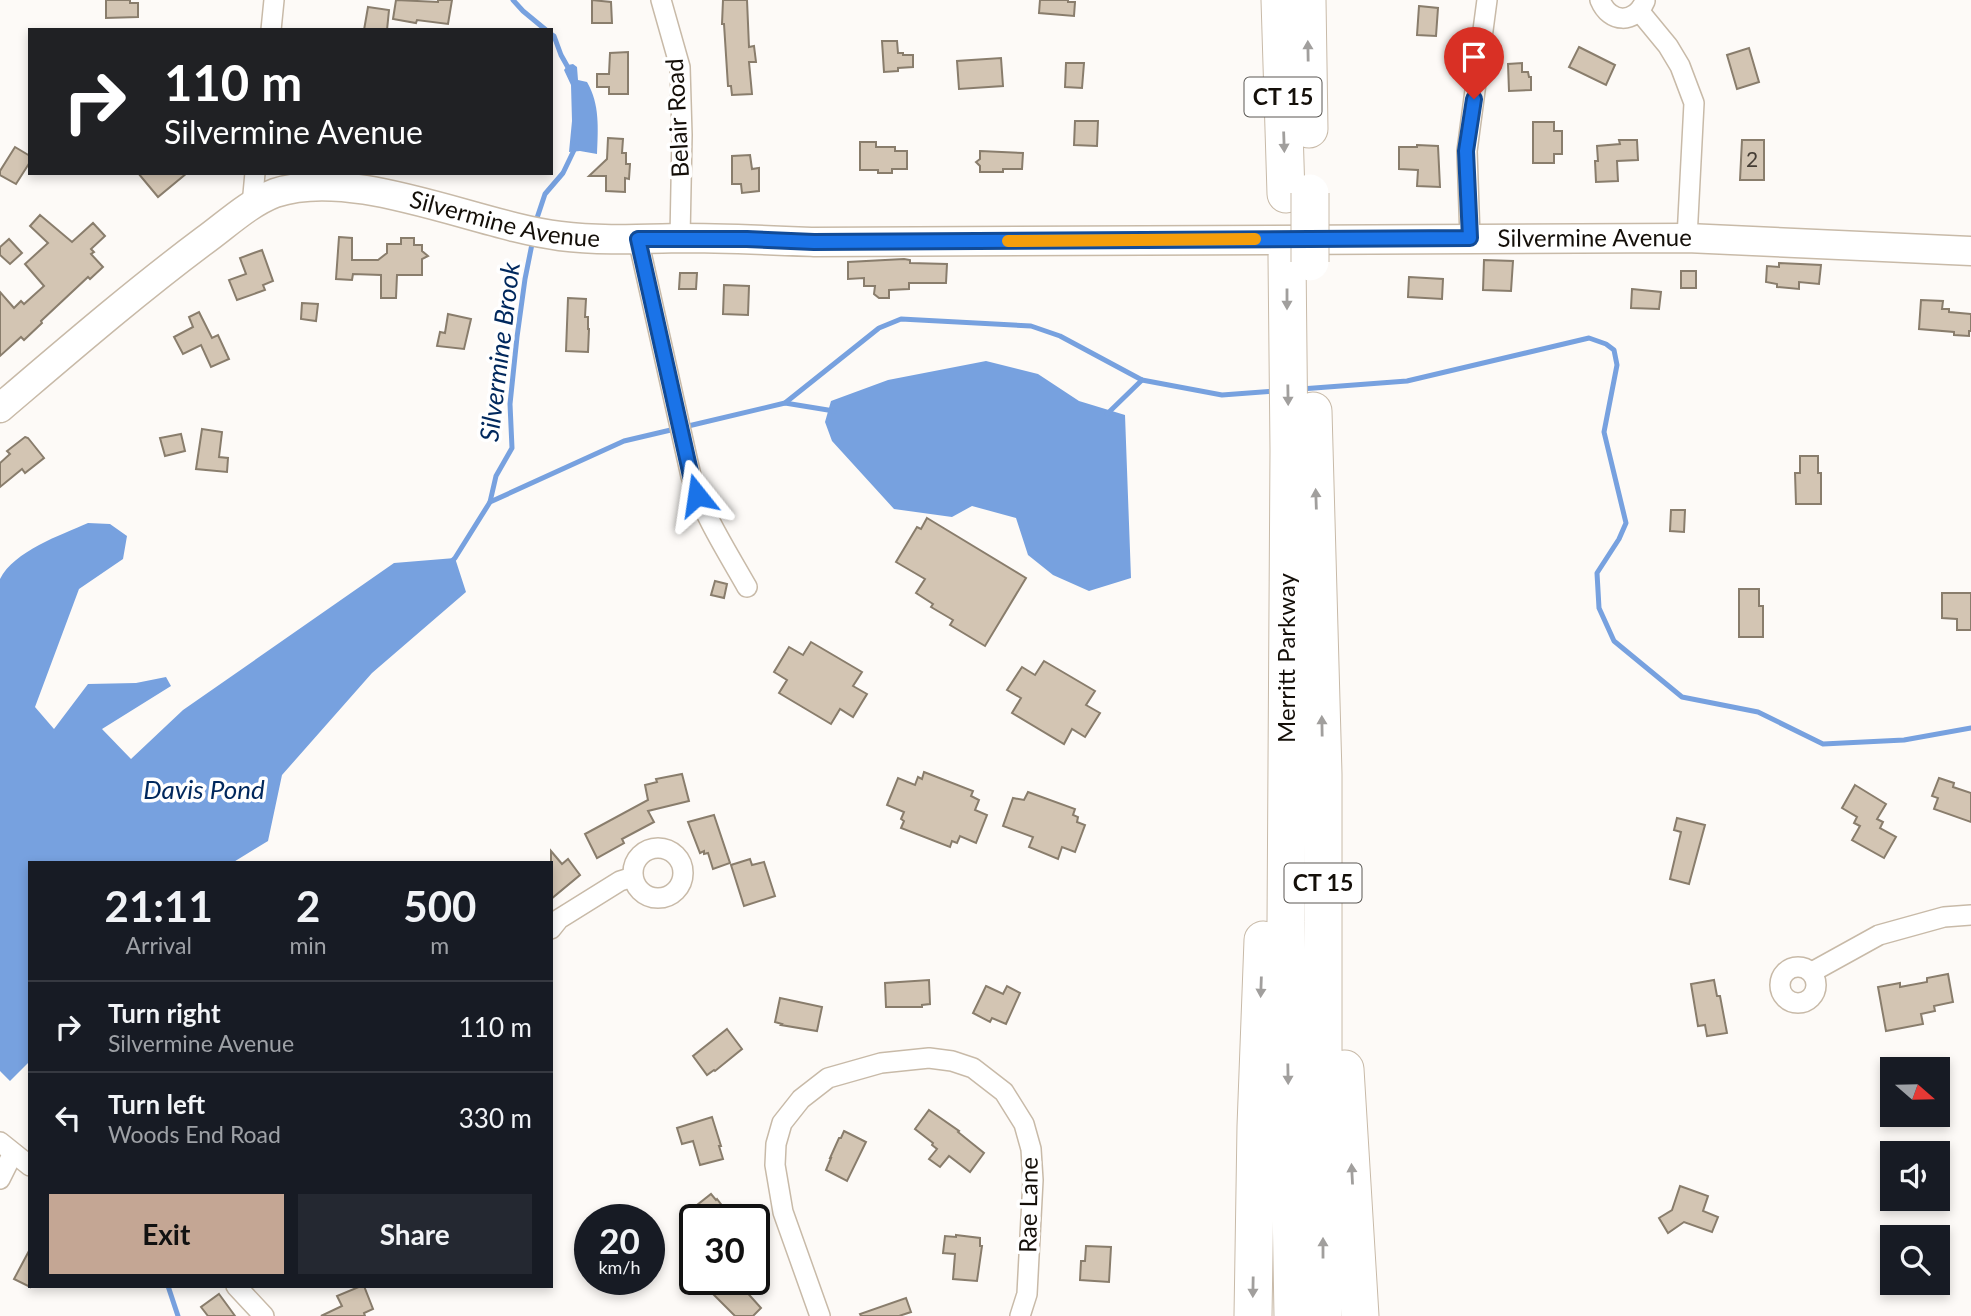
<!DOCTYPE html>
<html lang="en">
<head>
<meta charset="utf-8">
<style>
	:root { --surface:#171b24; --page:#242831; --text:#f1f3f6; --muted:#9ea1a6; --line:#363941; --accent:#c4a694 }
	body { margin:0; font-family:Lato,sans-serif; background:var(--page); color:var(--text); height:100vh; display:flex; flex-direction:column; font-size:26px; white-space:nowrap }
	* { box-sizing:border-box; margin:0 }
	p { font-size:23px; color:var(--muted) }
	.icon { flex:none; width:38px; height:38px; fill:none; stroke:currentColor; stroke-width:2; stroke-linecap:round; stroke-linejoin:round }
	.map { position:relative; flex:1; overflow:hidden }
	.drawer { position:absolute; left:28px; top:861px; width:525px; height:427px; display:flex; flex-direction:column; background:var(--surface); border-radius:0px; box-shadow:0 4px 10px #0003 }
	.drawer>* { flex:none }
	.guide { position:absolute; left:28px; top:28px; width:525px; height:147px; border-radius:0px; box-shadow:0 4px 10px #0003; background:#202124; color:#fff; overflow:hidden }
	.needle { width:46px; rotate:110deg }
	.buttons { position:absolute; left:1880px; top:1057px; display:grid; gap:14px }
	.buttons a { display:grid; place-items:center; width:70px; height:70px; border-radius:0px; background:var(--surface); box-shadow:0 4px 10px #0003; font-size:35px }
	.speed { position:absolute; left:574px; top:1204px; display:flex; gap:14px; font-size:35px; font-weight:700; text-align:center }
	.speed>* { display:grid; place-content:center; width:91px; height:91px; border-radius:50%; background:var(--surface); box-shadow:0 4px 10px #0003; line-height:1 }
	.speed small { font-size:18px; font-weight:400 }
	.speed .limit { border:4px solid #111; border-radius:10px; background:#fff; color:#111 }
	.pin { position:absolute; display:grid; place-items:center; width:60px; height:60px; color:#fff; margin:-72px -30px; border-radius:50% 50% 50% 0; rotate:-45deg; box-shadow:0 0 7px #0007 }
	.pin .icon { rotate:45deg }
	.me { position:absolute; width:77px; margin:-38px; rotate:345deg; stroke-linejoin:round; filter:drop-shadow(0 0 5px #0008) }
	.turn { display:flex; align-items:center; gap:24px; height:147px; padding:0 21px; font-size:32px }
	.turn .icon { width:91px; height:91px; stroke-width:2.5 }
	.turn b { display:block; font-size:49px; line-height:60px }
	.eta { display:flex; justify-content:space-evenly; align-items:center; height:119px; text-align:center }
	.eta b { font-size:42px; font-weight:700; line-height:49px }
	.button { display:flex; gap:14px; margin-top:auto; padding:14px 21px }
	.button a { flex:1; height:80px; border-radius:0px; background:var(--accent); color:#111; font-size:28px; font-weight:700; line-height:80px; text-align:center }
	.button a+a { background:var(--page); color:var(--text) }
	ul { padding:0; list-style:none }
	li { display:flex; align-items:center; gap:21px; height:91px; padding:0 21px; border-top:2px solid var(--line) }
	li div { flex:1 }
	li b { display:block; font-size:26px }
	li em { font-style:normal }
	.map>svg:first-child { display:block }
</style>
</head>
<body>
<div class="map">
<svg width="1971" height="1316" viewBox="0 0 1971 1316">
	<rect width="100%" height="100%" fill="#fdfaf7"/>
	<g fill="#77a1df">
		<path d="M573,64L577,67L578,80L587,82C600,104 598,129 597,154L580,151L569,152L572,121L571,85L564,70L568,65Z"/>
		<polygon points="986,361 1038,374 1079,401 1125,415 1131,578 1089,591 1053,575 1028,555 1016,518 972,506 952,517 894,509 832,441 825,422 831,401 888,380"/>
		<path d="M88,523L110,524L127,536L123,559L79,589L35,707L54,729L88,684L136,683L166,677L171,686L102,729L131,759L183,710L394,563L455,558L466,592L372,673L282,775L268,841L232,863H30V1061L10,1081L0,1071V579C14,551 61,535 88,523Z"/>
	</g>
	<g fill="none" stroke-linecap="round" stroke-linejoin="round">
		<g stroke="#77a1df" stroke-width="5">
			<polyline points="513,0 523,11 546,30"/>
			<polyline points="551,34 554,36 561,55 570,71"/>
			<polyline points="536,221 545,194 563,173 576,146"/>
			<polyline points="1301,389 1407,381 1589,338 1606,344 1614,350 1617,365 1604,432 1626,523 1619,539 1597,573 1599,608 1614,641 1682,697 1758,712 1823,744 1904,740 1971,728"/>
			<polyline points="785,403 834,411"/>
			<polyline points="1107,414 1142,380"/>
			<polyline points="684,427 785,403 879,328 901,319 1031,326 1060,336 1142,380 1222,395 1277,391"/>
			<polyline points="490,502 496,476 512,448 510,404 517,337 525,279 532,244"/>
			<polyline points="452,561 455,558 490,502 624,441 675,429"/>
			<polyline points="168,1286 178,1316"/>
		</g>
	</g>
	<g fill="#d3c5b3" stroke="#897d6c" stroke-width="2">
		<polygon points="106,0 130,0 130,3 138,3 138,17 106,18"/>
		<polygon points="396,0 438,2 438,0 452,0 448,24 417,20 416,23 393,19"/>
		<polygon points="592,0 611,2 612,23 592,23"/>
		<polygon points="723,0 747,0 749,47 754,46 756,62 749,62 752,94 732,95 731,86 728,86 724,24 722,24"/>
		<polygon points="1040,0 1068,0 1068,2 1075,2 1074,16 1039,13"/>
		<polygon points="1419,6 1438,8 1436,36 1417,35"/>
		<polygon points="368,7 389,10 387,30 364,30"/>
		<polygon points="882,41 897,41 898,53 903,53 903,55 913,55 913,67 898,68 898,71 884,72"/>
		<polygon points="1579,47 1615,65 1606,85 1569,67"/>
		<polygon points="1749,48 1759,82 1737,89 1727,55"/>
		<polygon points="628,52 628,94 609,94 609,87 597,87 597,74 609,74 610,53"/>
		<polygon points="1001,58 1003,86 959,89 957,61"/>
		<polygon points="1066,63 1084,63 1082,88 1065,87"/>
		<polygon points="1522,63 1522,72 1528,72 1529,77 1531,77 1531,90 1509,91 1508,64"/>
		<polygon points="1075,121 1098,121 1097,146 1074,145"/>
		<polygon points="1533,122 1554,122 1554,131 1562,131 1562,154 1554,154 1554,163 1533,163"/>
		<polygon points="608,138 623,139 622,153 626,153 626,164 630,164 629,179 625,178 625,192 606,191 606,176 589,176 607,159"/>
		<polygon points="1619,140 1637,140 1638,160 1617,161 1618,181 1596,182 1595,161 1598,161 1597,146 1620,144"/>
		<polygon points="1742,140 1764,140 1764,180 1740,180"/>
		<polygon points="860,142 876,142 876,147 895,147 895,151 907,151 907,169 892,169 892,173 878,173 878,170 860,170"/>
		<polygon points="1417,145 1438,146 1440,187 1417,186 1418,170 1399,169 1399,147 1417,147"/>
		<polygon points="15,147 30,156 30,162 16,184 0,175 0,171"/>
		<polygon points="980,151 1023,153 1022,169 1003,169 1003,172 980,172 980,166 976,162 980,159"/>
		<polygon points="750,155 752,169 759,168 759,191 742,193 741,184 732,184 732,156"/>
		<polygon points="138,173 187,173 158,197"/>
		<polygon points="40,215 72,242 93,223 105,236 91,249 94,252 91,254 103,267 90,279 88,277 41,321 42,323 24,340 21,337 0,356 0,292 14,308 21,301 24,304 44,286 25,264 48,243 30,226"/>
		<polygon points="339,237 352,238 352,260 378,260 387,253 387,244 401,244 401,238 414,238 414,245 422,245 422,251 428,256 422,259 422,275 397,275 396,298 381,298 381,275 353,274 352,280 336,279"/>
		<polygon points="9,239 22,253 10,264 0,255 0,247"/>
		<polygon points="262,250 273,281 263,285 265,290 237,300 229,280 246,274 240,258"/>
		<polygon points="904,259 910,260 910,263 947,264 946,283 909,283 909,289 889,290 889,298 879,298 874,294 875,286 864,286 864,278 848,279 848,262"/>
		<polygon points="1484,260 1513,261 1511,291 1483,290"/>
		<polygon points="1779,263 1821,265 1819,284 1799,282 1799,289 1777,287 1777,284 1766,282 1767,266 1779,267"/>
		<rect x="1681" y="271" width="15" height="17"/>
		<polygon points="680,273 697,273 696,289 679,289"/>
		<polygon points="1409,277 1443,279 1442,299 1408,297"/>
		<polygon points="724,285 749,286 748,315 723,314"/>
		<polygon points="1632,289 1661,292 1659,309 1631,308"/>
		<polygon points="568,298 586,299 585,317 588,317 588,329 589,329 588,352 566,351"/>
		<polygon points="1921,300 1943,301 1942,309 1949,309 1949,312 1971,314 1971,331 1969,331 1969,336 1954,335 1954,332 1919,329"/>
		<polygon points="302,303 318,304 316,321 301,319"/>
		<polygon points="199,312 212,338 218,335 229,359 211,367 201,345 183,354 174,337 193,327 189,317"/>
		<polygon points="448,314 471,319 464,349 437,346 440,332 445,333"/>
		<polygon points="202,429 222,432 219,457 228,458 227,472 196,469"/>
		<polygon points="181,434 185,451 165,456 160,438"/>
		<polygon points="25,437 28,438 44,458 25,473 22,469 0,487 0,463 10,454 7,451"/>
		<polygon points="1800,456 1818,456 1818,473 1821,473 1821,504 1796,504 1795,473 1800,473"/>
		<polygon points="1671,510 1685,510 1684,532 1670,531"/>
		<polygon points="927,518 1026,578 985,646 950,625 953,620 931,607 933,604 916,593 925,579 896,562 917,527 921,529"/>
		<polygon points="715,581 727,584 724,598 711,595"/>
		<polygon points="1739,589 1759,589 1759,606 1763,606 1763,637 1739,637"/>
		<polygon points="1942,593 1971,593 1971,630 1957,630 1957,619 1942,618"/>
		<polygon points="811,642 862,672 853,686 867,694 853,717 840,709 831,724 779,693 787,680 774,672 789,647 803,655"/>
		<polygon points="1044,661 1095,691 1086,705 1100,713 1085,737 1072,729 1064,744 1012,713 1021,698 1007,690 1022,667 1035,675"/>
		<polygon points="924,772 973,791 971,796 979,800 975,810 987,815 976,843 960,836 957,843 952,841 950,847 901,828 904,821 901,819 904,812 887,805 898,778 915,785 918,777 922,779"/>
		<polygon points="682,774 689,801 648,811 654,822 622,839 624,843 597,858 585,834 648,800 645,785 657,782 656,779"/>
		<polygon points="1939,778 1954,783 1953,787 1971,793 1971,822 1934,809 1938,798 1932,796"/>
		<polygon points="1855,785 1886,804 1877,819 1883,822 1880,828 1896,837 1884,858 1852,840 1860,826 1854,823 1857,817 1842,808"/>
		<polygon points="1028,792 1075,809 1073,815 1078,817 1077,822 1085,825 1075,852 1062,847 1058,859 1029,847 1033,837 1003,826 1013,798 1024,800"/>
		<polygon points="714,815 730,863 713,869 708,853 704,854 704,851 700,853 688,822"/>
		<polygon points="1677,818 1705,825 1689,884 1670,879 1681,832 1674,830"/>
		<polygon points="551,851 562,864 568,859 580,875 551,899"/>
		<polygon points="750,859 752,865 764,862 775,896 744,906 731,865"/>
		<polygon points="1948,974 1953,1002 1934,1006 1935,1011 1921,1014 1923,1024 1886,1031 1878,987 1900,983 1900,987 1927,982 1927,978"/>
		<polygon points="929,980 930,1004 922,1005 922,1007 886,1007 885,983"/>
		<polygon points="1714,980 1717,996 1720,996 1727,1033 1707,1036 1705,1025 1698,1026 1691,984"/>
		<polygon points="986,986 1003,994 1007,986 1020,993 1006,1024 992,1018 990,1022 973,1013"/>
		<polygon points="780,998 822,1007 817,1031 781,1025 782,1024 775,1022"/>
		<polygon points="727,1029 742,1049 715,1071 714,1070 707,1075 693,1056"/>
		<polygon points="929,1110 959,1131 958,1132 984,1153 970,1172 949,1156 940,1167 929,1159 937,1149 932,1145 933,1143 915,1129"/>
		<polygon points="712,1117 721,1146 719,1146 723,1159 700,1165 693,1141 682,1144 677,1128"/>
		<polygon points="844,1131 866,1142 847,1181 826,1170 831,1158 830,1158 839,1138 841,1138"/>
		<polygon points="1680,1186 1708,1196 1703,1211 1718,1217 1712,1232 1684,1222 1668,1233 1659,1218 1672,1210"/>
		<polygon points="711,1194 716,1200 717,1199 733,1220 700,1220 692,1209"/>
		<polygon points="956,1235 980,1238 980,1246 982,1246 977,1281 953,1279 955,1254 943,1253 945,1236 956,1237"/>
		<polygon points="1086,1246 1111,1247 1109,1282 1080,1280 1081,1261 1085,1261"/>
		<polygon points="30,1249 30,1287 14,1279"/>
		<polygon points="728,1279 735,1279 761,1308 753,1316 735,1316 713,1294"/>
		<polygon points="361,1286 364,1286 373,1309 364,1313 365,1316 321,1316 342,1306 337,1296"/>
		<polygon points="219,1294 230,1309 235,1316 208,1316 201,1307"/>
		<polygon points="906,1298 911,1312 899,1316 861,1316 860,1314"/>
	</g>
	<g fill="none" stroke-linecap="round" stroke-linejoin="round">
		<g stroke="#c8baa8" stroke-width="22">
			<g id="street">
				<polyline points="661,0 680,67 682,135 680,238"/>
				<path d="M1600,0C1610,24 1635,24 1645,1"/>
				<polyline points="1640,12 1668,46 1680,66 1694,103 1687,238"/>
				<polyline points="271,30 274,0"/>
				<polyline points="252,205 255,173"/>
				<polyline points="1470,238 1467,151 1487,0"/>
				<path d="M638,239L691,476C704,516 726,550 747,587"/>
				<circle cx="658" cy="873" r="25"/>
				<polyline points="551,929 559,919 620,881 633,877"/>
				<circle cx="1798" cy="985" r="18"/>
				<polyline points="1812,972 1879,935 1944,917 1971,915"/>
				<polyline points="0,1142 30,1166"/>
				<polyline points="0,1179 13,1153"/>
				<polyline points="236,1286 264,1316"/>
				<polyline points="820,1316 783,1212 775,1165 776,1144 782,1123 801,1099 828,1078 881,1063 929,1058 952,1061 973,1068 1004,1092 1024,1124 1031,1149 1033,1180 1027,1294 1020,1316"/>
			</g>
		</g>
		<g stroke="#c8baa8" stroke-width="31">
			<g id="secondary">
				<path id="s1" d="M0,408C67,351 134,293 205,240C227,224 249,203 275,193C354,166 478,226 560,236C599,241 638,239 677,238C723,238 768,240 814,242L1687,238L1971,251"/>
			</g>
		</g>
		<g stroke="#c8baa8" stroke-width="39">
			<g id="highway">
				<polyline points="1280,0 1286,194"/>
				<polyline points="1307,0 1309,129"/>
				<polyline points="1287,257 1289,450 1286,922 1293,1316"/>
				<polyline points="1313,411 1323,774 1323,1316"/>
				<polyline points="1345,1069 1360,1316"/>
				<polyline points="1253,1316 1256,1126 1263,940"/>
			</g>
		</g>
		<use href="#street" stroke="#fff" stroke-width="19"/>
		<use href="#secondary" stroke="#fff" stroke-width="28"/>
		<use href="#highway" stroke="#fff" stroke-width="37"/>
		<g stroke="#c8baa8" stroke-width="39" stroke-linecap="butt">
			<polyline id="highway-bridge" points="1310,193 1310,262"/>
		</g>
		<use href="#highway-bridge" stroke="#fff" stroke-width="37"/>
	</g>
	<defs><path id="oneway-solid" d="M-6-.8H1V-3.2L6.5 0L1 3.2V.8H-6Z" transform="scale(1.75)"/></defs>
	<g fill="#a19f9d">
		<use href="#oneway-solid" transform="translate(1308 51) rotate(-91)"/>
		<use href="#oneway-solid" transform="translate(1284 142) rotate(88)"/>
		<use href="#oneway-solid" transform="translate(1287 299) rotate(90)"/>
		<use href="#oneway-solid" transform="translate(1288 395) rotate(89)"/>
		<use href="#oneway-solid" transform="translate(1316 499) rotate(-92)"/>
		<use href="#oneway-solid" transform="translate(1322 726) rotate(-91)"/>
		<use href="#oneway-solid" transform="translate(1261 987) rotate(92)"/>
		<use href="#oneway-solid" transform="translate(1288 1074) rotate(89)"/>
		<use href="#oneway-solid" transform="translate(1352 1174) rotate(-93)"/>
		<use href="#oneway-solid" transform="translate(1323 1248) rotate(-90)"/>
		<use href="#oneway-solid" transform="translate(1253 1287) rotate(91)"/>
	</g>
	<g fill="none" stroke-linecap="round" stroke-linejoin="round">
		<g stroke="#114b97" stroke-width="18">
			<polyline id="route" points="697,495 691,476 638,239 747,239 814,242 1470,238 1466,151 1474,99"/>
		</g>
		<use href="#route" stroke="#1a73e8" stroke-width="12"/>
		<polyline stroke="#f59e0b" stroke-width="12" points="1008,241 1255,239"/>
	</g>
	<g text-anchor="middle" stroke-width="7" stroke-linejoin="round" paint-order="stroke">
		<g font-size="21" fill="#443c34">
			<text x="1752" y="167">2</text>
		</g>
		<g fill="#fff" stroke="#5a5753" stroke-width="2">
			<rect x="1244.5" y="77.5" width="77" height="39" rx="5"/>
			<rect x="1284.5" y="863.5" width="77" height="39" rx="5"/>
		</g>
		<g font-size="23" font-weight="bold" fill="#140f09">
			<text x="1283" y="105">CT 15</text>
			<text x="1323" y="891">CT 15</text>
		</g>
		<g font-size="24" fill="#140f09" stroke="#fff">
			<text transform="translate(678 118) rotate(-93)" y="8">Belair Road</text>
			<text dy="8" stroke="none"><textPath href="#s1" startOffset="584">Silvermine Avenue</textPath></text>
			<text dy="8" stroke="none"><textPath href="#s1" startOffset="1676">Silvermine Avenue</textPath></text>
			<text transform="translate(1287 658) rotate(-90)" y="8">Merritt Parkway</text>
			<text transform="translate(1029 1205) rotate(-89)" y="8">Rae Lane</text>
		</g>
		<g font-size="26" font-style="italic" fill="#00285d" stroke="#fff">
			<text transform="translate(500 352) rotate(-83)" y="9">Silvermine Brook</text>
			<text x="204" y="799">Davis Pond</text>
		</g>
	</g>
</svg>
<div class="buttons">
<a><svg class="needle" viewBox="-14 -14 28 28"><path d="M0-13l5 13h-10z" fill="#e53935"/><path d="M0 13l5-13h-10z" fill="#9ea1a6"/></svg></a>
<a><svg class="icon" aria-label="sound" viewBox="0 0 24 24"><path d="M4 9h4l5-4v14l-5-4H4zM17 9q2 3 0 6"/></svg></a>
<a><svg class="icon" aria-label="search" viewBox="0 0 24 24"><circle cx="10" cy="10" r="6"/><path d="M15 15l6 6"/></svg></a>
</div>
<div class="speed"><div>20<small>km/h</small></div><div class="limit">30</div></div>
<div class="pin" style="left:1474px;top:99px;background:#d93025"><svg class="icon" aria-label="arrive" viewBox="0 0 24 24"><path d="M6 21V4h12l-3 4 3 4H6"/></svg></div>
<svg class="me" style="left:697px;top:495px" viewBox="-20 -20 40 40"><path d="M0-17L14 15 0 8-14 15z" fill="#1a73e8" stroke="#fff" stroke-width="4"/></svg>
<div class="guide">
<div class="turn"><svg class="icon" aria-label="right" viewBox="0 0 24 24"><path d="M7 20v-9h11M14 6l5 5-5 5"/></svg><div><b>110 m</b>Silvermine Avenue</div></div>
</div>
<section class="drawer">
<div class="eta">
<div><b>21:11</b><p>Arrival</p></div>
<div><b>2</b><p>min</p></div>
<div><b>500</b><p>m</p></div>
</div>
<ul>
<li><svg class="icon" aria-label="right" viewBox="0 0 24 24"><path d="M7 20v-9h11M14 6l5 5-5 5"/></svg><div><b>Turn right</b><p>Silvermine Avenue</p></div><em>110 m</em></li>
<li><svg class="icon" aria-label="left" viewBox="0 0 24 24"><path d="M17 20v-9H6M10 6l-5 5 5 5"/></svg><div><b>Turn left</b><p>Woods End Road</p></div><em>330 m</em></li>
</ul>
<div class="button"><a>Exit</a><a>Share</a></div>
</section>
</div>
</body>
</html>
